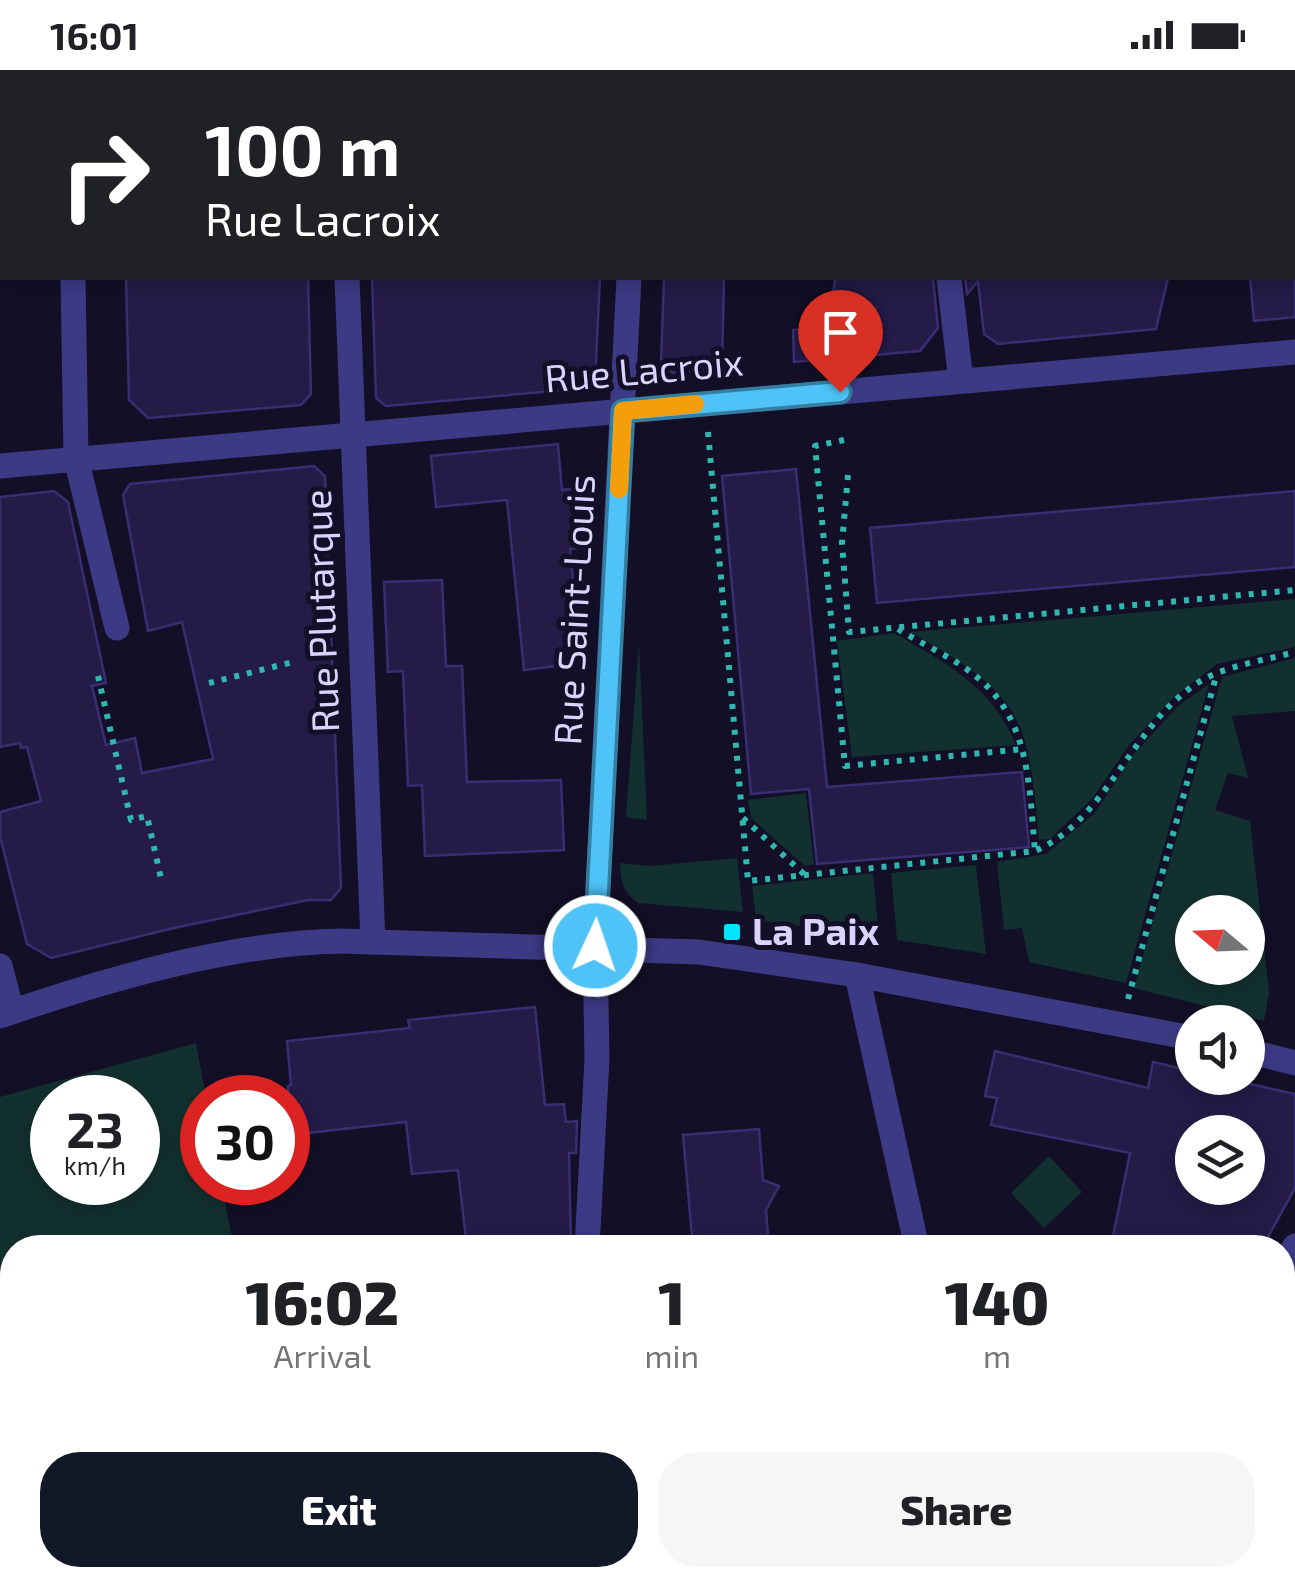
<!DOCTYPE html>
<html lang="en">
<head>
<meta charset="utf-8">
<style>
	:root { --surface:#fff; --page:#f6f6f6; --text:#202124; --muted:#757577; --accent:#111827 }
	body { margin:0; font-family:"Exo 2",sans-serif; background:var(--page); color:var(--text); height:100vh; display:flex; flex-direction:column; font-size:38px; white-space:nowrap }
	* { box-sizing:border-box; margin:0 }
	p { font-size:32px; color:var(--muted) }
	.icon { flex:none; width:55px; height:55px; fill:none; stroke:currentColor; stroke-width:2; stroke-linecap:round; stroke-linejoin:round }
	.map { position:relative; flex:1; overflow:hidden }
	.sheet { position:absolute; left:0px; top:1165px; width:1295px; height:352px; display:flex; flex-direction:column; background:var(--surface); border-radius:40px 40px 0 0; box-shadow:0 5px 15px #0003 }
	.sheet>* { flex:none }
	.hud { position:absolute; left:0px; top:0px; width:1295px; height:210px; box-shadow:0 5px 15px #0003; background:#202124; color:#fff; overflow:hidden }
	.needle { width:65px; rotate:289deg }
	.buttons { position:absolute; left:1175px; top:825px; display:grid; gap:20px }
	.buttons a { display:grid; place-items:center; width:90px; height:90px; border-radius:50%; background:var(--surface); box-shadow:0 5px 15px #0003; font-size:50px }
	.speed { position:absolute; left:30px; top:1005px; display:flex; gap:20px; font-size:50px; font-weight:700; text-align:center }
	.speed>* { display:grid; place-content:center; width:130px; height:130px; border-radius:50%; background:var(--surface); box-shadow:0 5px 15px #0003; line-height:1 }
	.speed small { font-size:25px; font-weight:400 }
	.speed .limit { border:15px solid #d22; background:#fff; color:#111 }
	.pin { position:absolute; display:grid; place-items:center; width:85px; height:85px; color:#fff; margin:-102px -42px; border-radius:50% 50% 50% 0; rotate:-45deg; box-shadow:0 0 10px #0007 }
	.pin .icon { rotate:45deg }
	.me { position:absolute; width:110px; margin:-55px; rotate:3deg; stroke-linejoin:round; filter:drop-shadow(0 0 8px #0008) }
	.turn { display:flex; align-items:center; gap:35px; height:210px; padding:0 40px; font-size:45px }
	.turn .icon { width:130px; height:130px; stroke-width:2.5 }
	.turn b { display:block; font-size:70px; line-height:85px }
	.eta { display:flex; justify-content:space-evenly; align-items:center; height:170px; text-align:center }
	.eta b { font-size:60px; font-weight:800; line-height:70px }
	.primary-button { display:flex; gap:20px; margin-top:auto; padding:20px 40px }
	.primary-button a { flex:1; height:115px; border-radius:40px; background:var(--accent); color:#fff; font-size:40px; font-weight:800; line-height:115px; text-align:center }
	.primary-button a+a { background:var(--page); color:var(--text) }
	.status { display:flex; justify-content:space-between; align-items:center; height:70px; padding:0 50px; background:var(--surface); direction:ltr }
	.status svg { height:28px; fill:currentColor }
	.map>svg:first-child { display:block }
</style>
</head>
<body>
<div class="status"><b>16:01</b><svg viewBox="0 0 49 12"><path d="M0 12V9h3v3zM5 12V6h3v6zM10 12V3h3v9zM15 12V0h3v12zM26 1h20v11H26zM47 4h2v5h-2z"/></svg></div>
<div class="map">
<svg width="1295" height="1516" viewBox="0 0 1295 1516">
	<rect width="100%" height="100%" fill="#130f26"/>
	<g fill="#12302f" fill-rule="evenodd">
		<path d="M1295,529V577L1217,594L1175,626L1129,675L1092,729L1050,769L1039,770C1028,644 1023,626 910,562Z"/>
		<path d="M894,563C946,593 993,617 1016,675L852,687L837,571Z"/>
		<polygon points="639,572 647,750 626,747"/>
		<path d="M1295,588V641L1232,646L1248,708L1228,703L1215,740L1250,751L1269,923L1264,951L1134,918L1222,607ZM1248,842V898H1192V842Z"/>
		<polygon points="1209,614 1126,913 1029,892 1022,858 1004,860 997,792 1046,784 1094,744 1133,685 1178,636"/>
		<polygon points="806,723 814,794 805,796 751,748 748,730"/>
		<path d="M737,788L743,842L638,833C623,821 621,812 620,793L650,796Z"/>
		<polygon points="976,795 986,884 897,870 891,803"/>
		<polygon points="873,803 879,867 756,850 752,816"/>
		<path d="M196,973L206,1027L202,1112L221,1113L234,1177L12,1178V1505H551L550,1516H0V1027ZM52,1028H138V1112H52Z"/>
		<polygon points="1049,1086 1082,1122 1044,1158 1011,1123"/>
	</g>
	<g fill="#241b47" stroke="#3b2d73" stroke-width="2.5" fill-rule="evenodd">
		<polygon points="126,208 308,208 311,324 301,335 148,348 129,330"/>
		<polygon points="372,208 600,208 595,311 587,318 386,336 376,328"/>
		<polygon points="664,208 724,208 722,299 673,303 661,293"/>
		<polygon points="933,208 938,258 920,281 794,292 793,260 819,259 817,234 832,232 835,209"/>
		<polygon points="965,208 1168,208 1156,259 998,274 984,264 978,211 967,224"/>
		<polygon points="1250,208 1295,208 1295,247 1254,251"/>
		<polygon points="558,374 562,420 580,418 587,477 570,479 581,593 524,600 507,430 436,437 431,386"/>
		<polygon points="314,396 325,406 341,818 331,830 308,830 174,858 51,888 27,874 0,766 0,742 41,731 27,677 21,678 20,673 0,677 0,427 54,421 68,432 106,613 92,616 106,675 135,668 142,703 213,689 182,552 148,561 123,425 130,414"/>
		<polygon points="796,399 827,717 1022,702 1029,777 817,794 809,719 751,724 722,406"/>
		<polygon points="1295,421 1295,497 877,533 870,458"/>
		<polygon points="442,510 446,596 462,596 467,712 561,710 564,780 425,786 422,715 408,716 403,601 388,602 384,512"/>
		<polygon points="535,937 545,1035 564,1034 566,1052 577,1051 576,1083 569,1083 571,1176 467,1178 458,1100 412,1104 406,1052 298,1064 296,1046 288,1047 288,1016 291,1015 287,971 410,958 408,950"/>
		<path d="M995,981L1148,1018L1153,992L1192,1001V1008H1223L1295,1024V1118L1262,1178H1134L1113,1166L1130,1083L991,1055L997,1028L985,1026ZM1192,1062H1248V1118H1192Z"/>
		<polygon points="759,1059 763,1110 779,1116 766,1140 769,1178 693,1178 683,1065"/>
	</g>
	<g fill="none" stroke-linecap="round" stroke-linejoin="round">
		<g stroke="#2fb8b0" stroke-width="6" stroke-dasharray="5 8" stroke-linecap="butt">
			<path d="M708,362L748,811L1035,781C1106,750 1130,660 1193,616C1221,596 1262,591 1295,582"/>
			<polyline points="844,370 815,376 845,696 1024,679"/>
			<polyline points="848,405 842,473 849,562 1295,520"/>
			<path d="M898,559C923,575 955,588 978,608C1031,652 1029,719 1035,781"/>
			<polyline points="98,606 131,750 147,746 162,813"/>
			<polyline points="209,613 293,592"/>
			<polyline points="743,748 806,806"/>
			<polyline points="1128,929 1217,603"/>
			<polyline points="0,1407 12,1425"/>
			<polyline points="0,1466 12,1461"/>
			<polyline points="79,1505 90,1516"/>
		</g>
		<g stroke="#3d3a85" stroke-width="25">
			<polyline points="70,0 70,2"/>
			<polyline points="339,0 339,2"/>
			<polyline points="639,2 639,0"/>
			<polyline points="73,208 76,388 117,558"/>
			<polyline points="347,208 373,872"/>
			<polyline points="949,208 961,311"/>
			<polyline points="0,396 1295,282"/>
			<polyline points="0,896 12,942"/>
			<polyline points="857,905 917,1178"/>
			<path d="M0,946C104,910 230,873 341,871L699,882L857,905L1192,968"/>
			<polyline points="1248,981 1295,993"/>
			<polyline points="587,1178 597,988 595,876 629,208"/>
			<polyline points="1282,1199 1295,1176"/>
			<polyline points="992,1505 994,1516"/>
			<polyline points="569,1516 570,1505"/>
			<polyline points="1105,1516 1111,1505"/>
		</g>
	</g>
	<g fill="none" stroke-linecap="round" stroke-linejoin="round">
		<g stroke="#337fa1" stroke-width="25">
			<polyline id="route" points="595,876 623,341 840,322"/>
		</g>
		<use href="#route" stroke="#4fc3f7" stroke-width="18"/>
		<polyline stroke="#f59e0b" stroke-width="18" points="619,419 623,341 695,334"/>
	</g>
	<rect fill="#00e5ff" stroke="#130f26" stroke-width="4" x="722" y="852" width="20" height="20" rx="5"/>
	<g text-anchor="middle" stroke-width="10" stroke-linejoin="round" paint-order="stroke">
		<g font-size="38" fill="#d9d4ff" stroke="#130f26">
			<text transform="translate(644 301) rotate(-5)" y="13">Rue Lacroix</text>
			<text transform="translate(575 540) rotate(-87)" y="13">Rue Saint-Louis</text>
			<text transform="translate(322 541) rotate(-92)" y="13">Rue Plutarque</text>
		</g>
		<g font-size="38" font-weight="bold" fill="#d9d4ff" stroke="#130f26" text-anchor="start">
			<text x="752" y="875">La Paix</text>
		</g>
	</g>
</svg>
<div class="buttons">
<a><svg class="needle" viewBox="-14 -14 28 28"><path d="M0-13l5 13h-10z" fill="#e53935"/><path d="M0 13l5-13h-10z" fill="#757577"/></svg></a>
<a><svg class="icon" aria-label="sound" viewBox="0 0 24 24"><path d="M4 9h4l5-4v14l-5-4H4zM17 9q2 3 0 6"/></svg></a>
<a><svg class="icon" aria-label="layers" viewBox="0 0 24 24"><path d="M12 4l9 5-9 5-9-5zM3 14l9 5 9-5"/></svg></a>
</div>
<div class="speed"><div>23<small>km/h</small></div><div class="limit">30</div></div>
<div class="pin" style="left:840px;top:322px;background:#d93025"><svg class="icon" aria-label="arrive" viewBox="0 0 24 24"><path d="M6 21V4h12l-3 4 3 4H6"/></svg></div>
<svg class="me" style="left:595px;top:876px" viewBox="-20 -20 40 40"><circle r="17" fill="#4fc3f7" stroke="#fff" stroke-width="3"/><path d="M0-11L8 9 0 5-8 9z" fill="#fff"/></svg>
<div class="hud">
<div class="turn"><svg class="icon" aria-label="right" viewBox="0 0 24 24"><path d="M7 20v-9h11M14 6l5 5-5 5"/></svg><div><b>100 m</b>Rue Lacroix</div></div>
</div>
<section class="sheet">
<div class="eta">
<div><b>16:02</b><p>Arrival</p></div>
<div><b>1</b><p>min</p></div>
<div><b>140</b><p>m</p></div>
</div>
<div class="primary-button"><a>Exit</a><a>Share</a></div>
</section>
</div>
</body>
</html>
